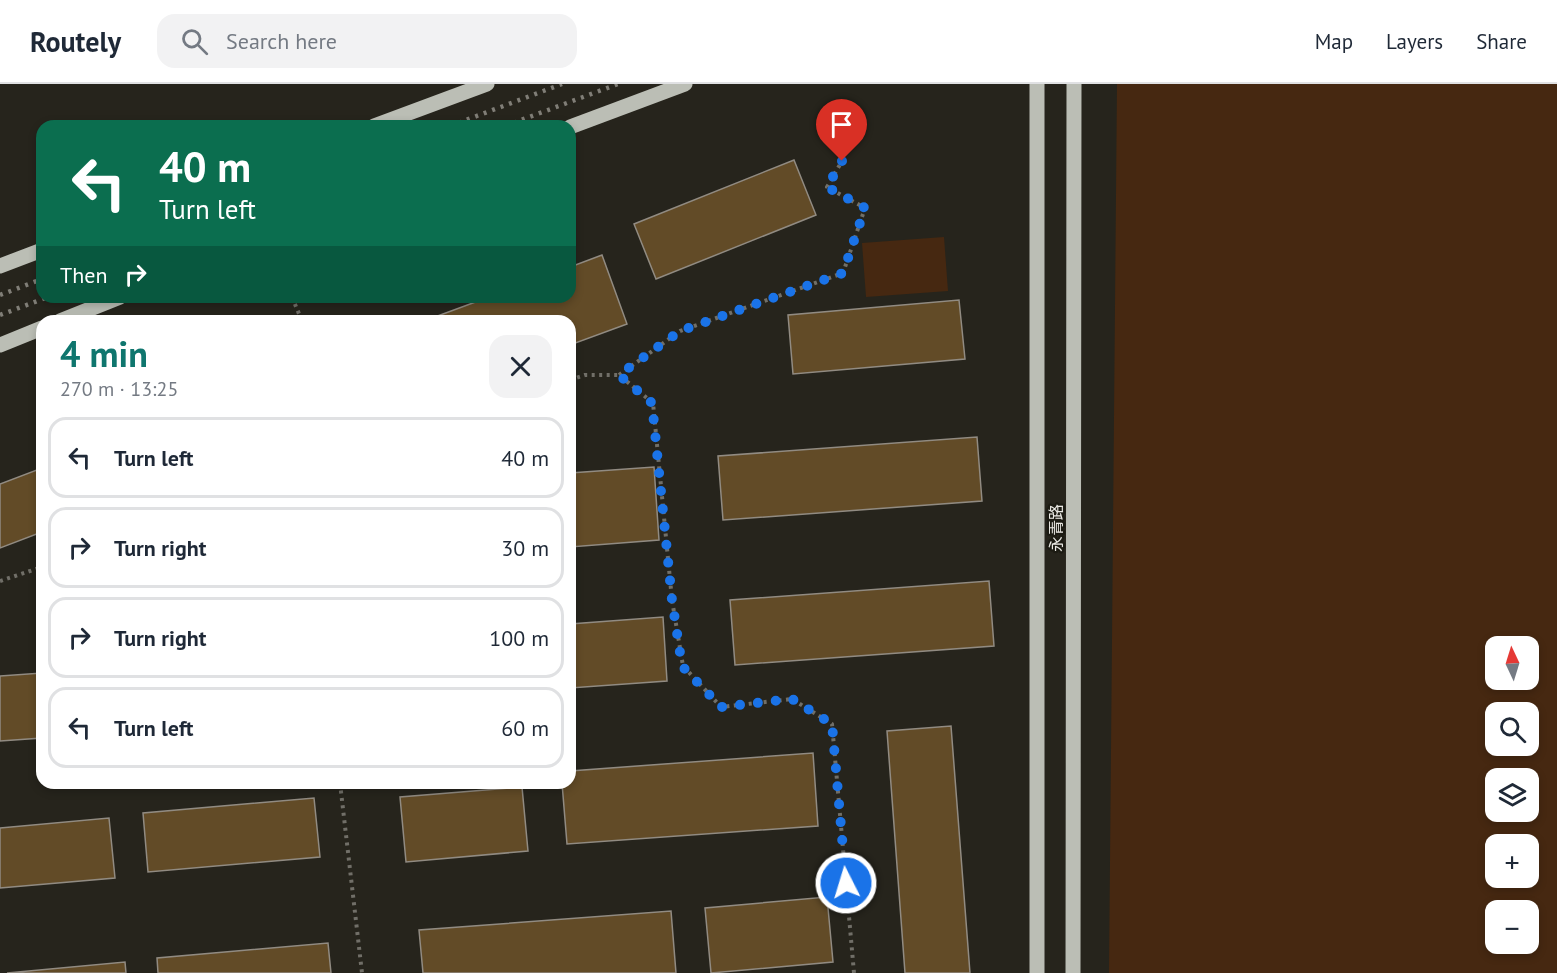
<!DOCTYPE html>
<html lang="en">
<head>
<meta charset="utf-8">
<style>
	:root { --surface:#fff; --page:#f2f2f3; --text:#1f2937; --muted:#747a83; --line:#e0e1e3; --accent:#0f766e }
	body { margin:0; font-family:"PT Sans","Noto Sans SC",sans-serif; background:var(--page); color:var(--text); height:100vh; display:flex; flex-direction:column; font-size:22px; white-space:nowrap }
	* { box-sizing:border-box; margin:0 }
	p { font-size:20px; color:var(--muted) }
	.icon { flex:none; width:33px; height:33px; fill:none; stroke:currentColor; stroke-width:2; stroke-linecap:round; stroke-linejoin:round }
	.map { position:relative; flex:1; overflow:hidden }
	.panel { position:absolute; left:36px; top:231px; width:540px; height:474px; display:flex; flex-direction:column; background:var(--surface); border-radius:18px; box-shadow:0 3px 9px #0003 }
	.panel>* { flex:none }
	.banner { position:absolute; left:36px; top:36px; width:540px; height:183px; border-radius:18px; box-shadow:0 3px 9px #0003; background:#0b6e4f; color:#fff; overflow:hidden }
	.needle { width:39px; rotate:356deg }
	.fabs { position:absolute; left:1485px; top:552px; display:grid; gap:12px }
	.fabs a { display:grid; place-items:center; width:54px; height:54px; border-radius:12px; background:var(--surface); box-shadow:0 3px 9px #0003; font-size:30px }
	.pin { position:absolute; display:grid; place-items:center; width:51px; height:51px; color:#fff; margin:-62px -26px; border-radius:50% 50% 50% 0; rotate:-45deg; box-shadow:0 0 6px #0007 }
	.pin .icon { rotate:45deg }
	.me { position:absolute; width:66px; margin:-33px; rotate:355deg; stroke-linejoin:round; filter:drop-shadow(0 0 4px #0008) }
	.turn { display:flex; align-items:center; gap:21px; height:126px; padding:0 24px; font-size:27px }
	.turn .icon { width:78px; height:78px; stroke-width:2.5 }
	.turn b { display:block; font-size:42px; line-height:51px }
	.then { display:flex; align-items:center; height:57px; padding:0 24px; background:#0003; gap:12px; font-size:22px }
	.round { display:grid; place-items:center; flex:none; width:63px; height:63px; border-radius:18px; background:var(--page) }
	.summary { display:flex; align-items:center; justify-content:space-between; height:102px; padding:0 24px }
	h1 { font-size:36px; font-weight:800; line-height:45px; color:var(--accent) }
	ul { padding:0; list-style:none }
	li { display:flex; align-items:center; gap:18px; height:81px; margin:0 12px 9px; padding:0 12px; border:3px solid var(--line); border-radius:18px }
	li div { flex:1 }
	li b { display:block; font-size:22px }
	li em { font-style:normal }
	header { display:flex; align-items:center; gap:36px; box-sizing:border-box; height:84px; padding:0 30px; background:var(--surface); border-bottom:2px solid var(--line) }
	header strong { font-size:28px }
	nav { display:flex; gap:33px; margin-inline-start:auto; font-size:21px }
	.search { width:420px; height:54px; background:var(--page); display:flex; align-items:center; gap:15px; box-sizing:border-box; padding:0 21px; border-radius:18px; color:var(--muted); font-size:22px }
	.map>svg:first-child { display:block }
</style>
</head>
<body>
<header>
<strong>Routely</strong>
<div class="search"><svg class="icon" aria-label="search" viewBox="0 0 24 24"><circle cx="10" cy="10" r="6"/><path d="M15 15l6 6"/></svg>Search here</div>
<nav><a>Map</a><a>Layers</a><a>Share</a></nav>
</header>
<div class="map">
<svg width="1557" height="889" viewBox="0 0 1557 889">
	<rect width="100%" height="100%" fill="#26241c"/>
	<g fill="#462811" fill-rule="evenodd">
		<path d="M1117,0H1557V889H1109ZM1496,562H1528V596H1496ZM1496,628H1528V662H1496ZM1496,694H1528V728H1496ZM1496,760H1528V794H1496ZM1496,826H1528V860H1496Z"/>
		<polygon points="944,153 948,207 866,213 862,159"/>
	</g>
	<g fill="#624b27" stroke="#918b82" stroke-width="1.5">
		<polygon points="794,76 816,131 656,195 634,140"/>
		<polygon points="602,171 627,240 570,261 570,237 424,237 489,213 570,213 570,183"/>
		<polygon points="959,216 965,275 793,290 788,231"/>
		<polygon points="977,353 982,417 723,436 718,372"/>
		<polygon points="654,383 659,456 570,463 570,389"/>
		<polygon points="42,384 42,448 0,464 0,400"/>
		<polygon points="989,497 994,562 735,581 730,516"/>
		<polygon points="663,533 667,597 570,604 570,540"/>
		<polygon points="42,589 42,654 0,657 0,592"/>
		<polygon points="951,642 970,889 905,889 887,647"/>
		<polygon points="813,669 818,742 567,760 562,699 570,699 570,687"/>
		<polygon points="522,703 528,767 406,778 400,713"/>
		<polygon points="314,714 320,773 148,788 143,729"/>
		<polygon points="109,734 115,794 0,804 0,744"/>
		<polygon points="827,813 833,878 711,889 705,824"/>
		<polygon points="671,827 676,889 423,889 419,846"/>
		<polygon points="328,859 331,889 158,889 157,874"/>
		<polygon points="125,878 126,889 7,889"/>
	</g>
	<g fill="none" stroke-linecap="round" stroke-linejoin="round">
		<g stroke="#716f68" stroke-width="4" stroke-dasharray="3 4.5" stroke-linecap="butt">
			<polyline points="292,213 302,237"/>
			<polyline points="619,291 680,247 843,189 865,124 827,103 842,77"/>
			<polyline points="570,296 585,291 619,291 653,319 672,516 683,582 721,623 792,615 832,640 854,889"/>
			<polyline points="0,497 42,483"/>
			<polyline points="340,699 362,889"/>
		</g>
		<g stroke="#bbbeb5" stroke-width="15">
			<polyline points="1037,0 1037,889"/>
			<polyline points="374,42 487,0"/>
			<polyline points="570,43 685,0"/>
			<polyline points="0,182 42,166"/>
			<polyline points="60,237 120,213"/>
			<polyline points="0,261 42,244"/>
			<polyline points="1073,889 1074,0"/>
		</g>
		<g stroke="#807e77" stroke-width="4.5" stroke-dasharray="3 6" stroke-linecap="butt">
			<polyline points="450,42 562,0"/>
			<polyline points="505,42 618,0"/>
			<polyline points="0,211 42,195"/>
			<polyline points="0,231 48,213"/>
		</g>
	</g>
	<g fill="none" stroke-linecap="round" stroke-linejoin="round">
		<polyline stroke="#1a73e8" stroke-width="10" stroke-dasharray="0 18" points="842,77 827,103 865,124 843,189 680,247 619,291 652,319 672,516 682,582 721,623 792,615 832,640 846,799"/>
	</g>
	<g text-anchor="middle" stroke-width="4.5" stroke-linejoin="round" paint-order="stroke">
		<g font-size="16" fill="#ebeae5" stroke="#1c1b13">
			<text transform="translate(1056 444) rotate(-90)" y="6">永青路</text>
		</g>
	</g>
</svg>
<div class="fabs">
<a><svg class="needle" viewBox="-14 -14 28 28"><path d="M0-13l5 13h-10z" fill="#e53935"/><path d="M0 13l5-13h-10z" fill="#747a83"/></svg></a>
<a><svg class="icon" aria-label="search" viewBox="0 0 24 24"><circle cx="10" cy="10" r="6"/><path d="M15 15l6 6"/></svg></a>
<a><svg class="icon" aria-label="layers" viewBox="0 0 24 24"><path d="M12 4l9 5-9 5-9-5zM3 14l9 5 9-5"/></svg></a>
<a>+</a>
<a>−</a>
</div>
<div class="pin" style="left:842px;top:77px;background:#d93025"><svg class="icon" aria-label="arrive" viewBox="0 0 24 24"><path d="M6 21V4h12l-3 4 3 4H6"/></svg></div>
<svg class="me" style="left:846px;top:799px" viewBox="-20 -20 40 40"><circle r="17" fill="#1a73e8" stroke="#fff" stroke-width="3"/><path d="M0-11L8 9 0 5-8 9z" fill="#fff"/></svg>
<div class="banner">
<div class="turn"><svg class="icon" aria-label="left" viewBox="0 0 24 24"><path d="M17 20v-9H6M10 6l-5 5 5 5"/></svg><div><b>40 m</b>Turn left</div></div>
<div class="then">Then<svg class="icon" aria-label="right" viewBox="0 0 24 24"><path d="M7 20v-9h11M14 6l5 5-5 5"/></svg></div>
</div>
<section class="panel">
<div class="summary"><div><h1>4 min</h1><p>270 m · 13:25</p></div><a class="round"><svg class="icon" aria-label="close" viewBox="0 0 24 24"><path d="M6 6l12 12M18 6L6 18"/></svg></a></div>
<ul>
<li><svg class="icon" aria-label="left" viewBox="0 0 24 24"><path d="M17 20v-9H6M10 6l-5 5 5 5"/></svg><div><b>Turn left</b></div><em>40 m</em></li>
<li><svg class="icon" aria-label="right" viewBox="0 0 24 24"><path d="M7 20v-9h11M14 6l5 5-5 5"/></svg><div><b>Turn right</b></div><em>30 m</em></li>
<li><svg class="icon" aria-label="right" viewBox="0 0 24 24"><path d="M7 20v-9h11M14 6l5 5-5 5"/></svg><div><b>Turn right</b></div><em>100 m</em></li>
<li><svg class="icon" aria-label="left" viewBox="0 0 24 24"><path d="M17 20v-9H6M10 6l-5 5 5 5"/></svg><div><b>Turn left</b></div><em>60 m</em></li>
</ul>
</section>
</div>
</body>
</html>
